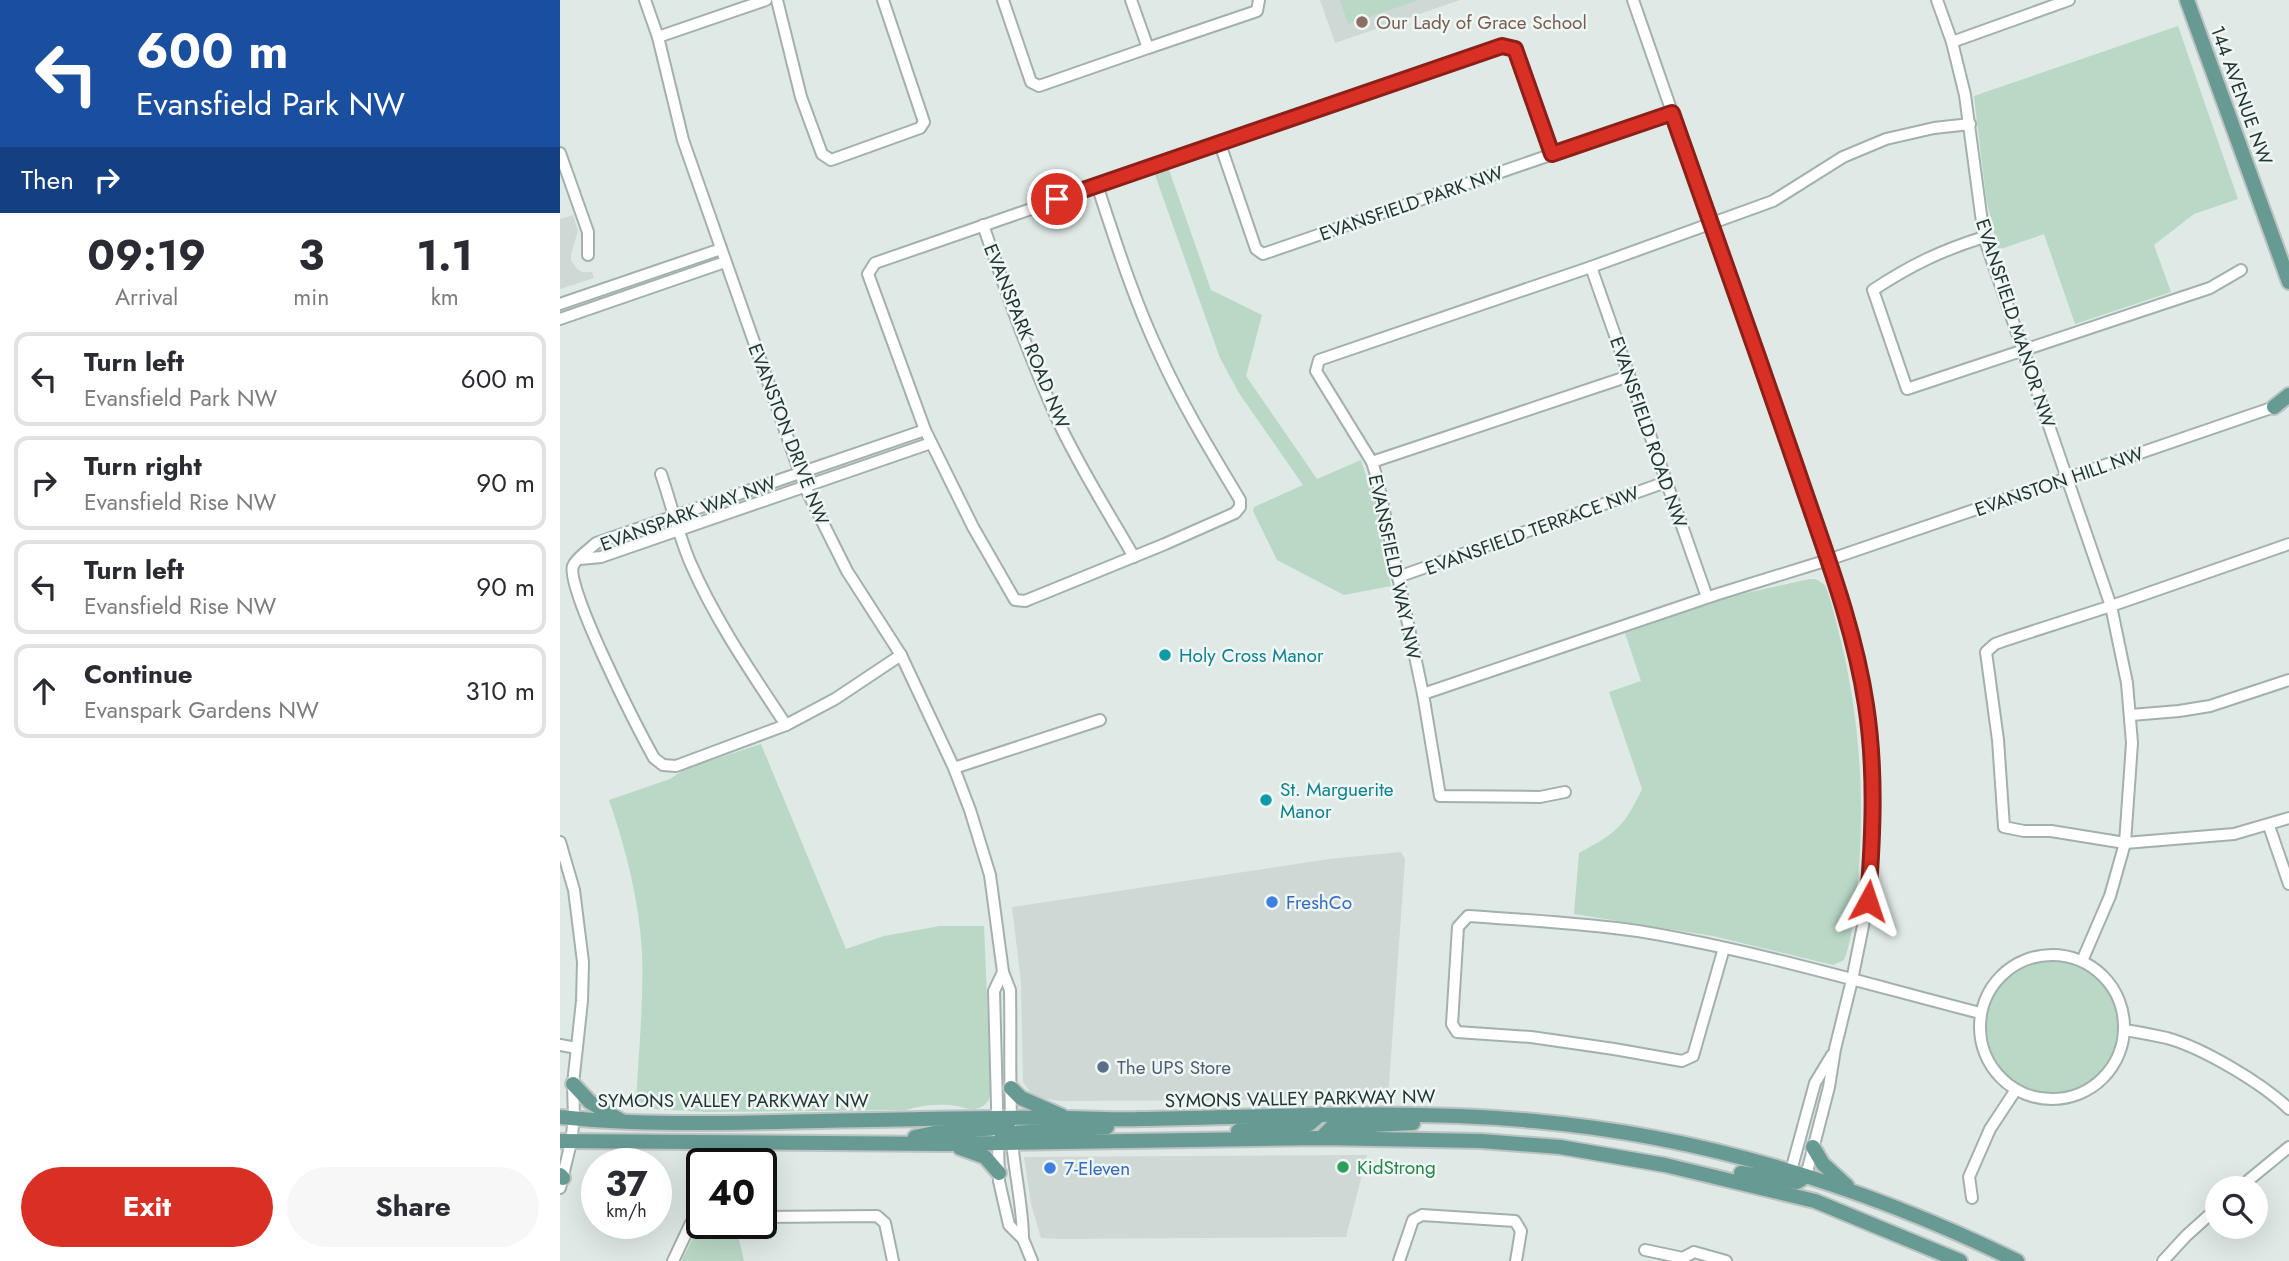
<!DOCTYPE html>
<html lang="en">
<head>
<meta charset="utf-8">
<style>
	:root { --surface:#fff; --page:#f7f7f7; --text:#2b2b33; --muted:#7c7c81; --line:#e1e1e2; --accent:#d93025 }
	body { margin:0; font-family:Jost,sans-serif; background:var(--page); color:var(--text); height:100vh; display:flex; flex-direction:column; font-size:26px; white-space:nowrap }
	* { box-sizing:border-box; margin:0 }
	p { font-size:23px; color:var(--muted) }
	.icon { flex:none; width:38px; height:38px; fill:none; stroke:currentColor; stroke-width:2; stroke-linecap:round; stroke-linejoin:round }
	.map { position:relative; flex:1; overflow:hidden }
	.details { display:flex; flex-direction:column; background:var(--surface); width:560px }
	.details>* { flex:none }
	.top-card { background:#1a4fa0; color:#fff; overflow:hidden }
	.tools { position:absolute; left:1645px; top:1176px; display:grid; gap:14px }
	.tools a { display:grid; place-items:center; width:63px; height:63px; border-radius:50%; background:var(--surface); box-shadow:0 7px 28px #0002; font-size:35px }
	.speed { position:absolute; left:21px; top:1148px; display:flex; gap:14px; font-size:35px; font-weight:700; text-align:center }
	.speed>* { display:grid; place-content:center; width:91px; height:91px; border-radius:50%; background:var(--surface); box-shadow:0 7px 28px #0002; line-height:1 }
	.speed small { font-size:18px; font-weight:400 }
	.speed .limit { border:4px solid #111; border-radius:10px; background:#fff; color:#111 }
	.pin { position:absolute; display:grid; place-items:center; width:60px; height:60px; color:#fff; margin:-30px; border:4px solid #fff; border-radius:50%; box-shadow:0 2px 7px #0007 }
	.me { position:absolute; width:77px; margin:-38px; rotate:5deg; stroke-linejoin:round; filter:drop-shadow(0 0 5px #0008) }
	.turn { display:flex; align-items:center; gap:24px; height:147px; padding:0 21px; font-size:32px }
	.turn .icon { width:91px; height:91px; stroke-width:2.5 }
	.turn b { display:block; font-size:49px; line-height:60px }
	.then { display:flex; align-items:center; height:66px; padding:0 21px; background:#0003; gap:14px; font-size:26px }
	.eta { display:flex; justify-content:space-evenly; align-items:center; height:119px; text-align:center }
	.eta b { font-size:42px; font-weight:700; line-height:49px }
	.primary-button { display:flex; gap:14px; margin-top:auto; padding:14px 21px }
	.primary-button a { flex:1; height:80px; border-radius:42px; background:var(--accent); color:#fff; font-size:28px; font-weight:700; line-height:80px; text-align:center }
	.primary-button a+a { background:var(--page); color:var(--text) }
	ul { padding:0; list-style:none }
	li { display:flex; align-items:center; gap:21px; height:94px; margin:0 14px 10px; padding:0 7px; border:4px solid var(--line); border-radius:14px }
	li div { flex:1 }
	li b { display:block; font-size:26px }
	li em { font-style:normal }
	main { display:flex; flex:1; min-height:0 }
	.map>svg:first-child { display:block }
</style>
</head>
<body>
<main>
<section class="details">
<div class="top-card">
<div class="turn"><svg class="icon" aria-label="left" viewBox="0 0 24 24"><path d="M17 20v-9H6M10 6l-5 5 5 5"/></svg><div><b>600 m</b>Evansfield Park NW</div></div>
<div class="then">Then<svg class="icon" aria-label="right" viewBox="0 0 24 24"><path d="M7 20v-9h11M14 6l5 5-5 5"/></svg></div>
</div>
<div class="eta">
<div><b>09:19</b><p>Arrival</p></div>
<div><b>3</b><p>min</p></div>
<div><b>1.1</b><p>km</p></div>
</div>
<ul>
<li><svg class="icon" aria-label="left" viewBox="0 0 24 24"><path d="M17 20v-9H6M10 6l-5 5 5 5"/></svg><div><b>Turn left</b><p>Evansfield Park NW</p></div><em>600 m</em></li>
<li><svg class="icon" aria-label="right" viewBox="0 0 24 24"><path d="M7 20v-9h11M14 6l5 5-5 5"/></svg><div><b>Turn right</b><p>Evansfield Rise NW</p></div><em>90 m</em></li>
<li><svg class="icon" aria-label="left" viewBox="0 0 24 24"><path d="M17 20v-9H6M10 6l-5 5 5 5"/></svg><div><b>Turn left</b><p>Evansfield Rise NW</p></div><em>90 m</em></li>
<li><svg class="icon" aria-label="ahead" viewBox="0 0 24 24"><path d="M12 20V5M6 11l6-6 6 6"/></svg><div><b>Continue</b><p>Evanspark Gardens NW</p></div><em>310 m</em></li>
</ul>
<div class="primary-button"><a>Exit</a><a>Share</a></div>
</section>
<div class="map">
<svg width="1729" height="1261" viewBox="0 0 1729 1261">
	<rect width="100%" height="100%" fill="#dfe9e6"/>
	<g fill="#ced8d5">
		<polygon points="760,0 900,0 775,43"/>
		<polygon points="13,215 18,231 11,254 11,260 17,269 22,272 32,272 34,278 0,289 0,219"/>
		<polygon points="841,852 845,859 828,1099 502,1101 485,1099 470,1092 463,1082 461,982 452,907 769,859"/>
		<polygon points="807,1155 786,1237 500,1239 481,1238 471,1204 464,1157"/>
	</g>
	<g fill="#bad8c6">
		<polygon points="780,0 859,0 788,24"/>
		<polygon points="1618,26 1678,199 1634,214 1594,245 1611,292 1515,324 1484,234 1438,250 1426,197 1414,96"/>
		<polygon points="608,167 651,290 702,315 686,376 757,479 801,460 815,503 831,586 784,595 717,560 693,511 694,507 743,485 679,393 660,358 594,172"/>
		<path d="M1250,579H1256L1265,585C1272,602 1276,623 1281,641C1301,724 1306,812 1296,897C1293,917 1292,941 1284,960L1273,965L1153,936L1014,914L1019,853C1056,833 1064,827 1082,789L1049,692L1081,681L1065,633L1173,596Z"/>
		<path d="M201,744L286,949L324,936L380,926H424L431,1090C430,1098 428,1105 419,1108C410,1111 400,1106 391,1105C375,1104 360,1105 346,1110L146,1112L76,1108C78,1056 84,1004 82,952C79,900 66,849 49,800L110,779L125,769Z"/>
		<circle cx="1491" cy="1027" r="68"/>
		<polygon points="175,1223 184,1261 121,1261 140,1225"/>
	</g>
	<g fill="none" stroke-linecap="round" stroke-linejoin="round">
		<g stroke="#a3b0ad" stroke-width="14">
			<g id="minor">
				<path d="M85,0L98,37L123,140L245,487L287,571L341,655L394,768L410,810L430,875L443,972L450,990C451,1041 449,1092 452,1142C455,1174 463,1209 463,1239"/>
				<polyline points="217,0 241,97 262,154 271,160 360,128 364,122 323,0"/>
				<polyline points="443,0 471,82 479,86 588,48 571,0"/>
				<polyline points="1073,0 1268,560 1293,639 1307,707 1312,777 1313,841 1308,901 1292,980 1275,1049 1269,1087 1246,1176"/>
				<polyline points="1377,0 1392,42 1405,95 1424,237 1551,606 1567,683 1572,743 1565,843 1550,896 1522,961"/>
				<polyline points="98,37 206,0"/>
				<polyline points="1392,42 1509,0"/>
				<polyline points="588,48 697,11 699,0"/>
				<polyline points="1410,124 1374,128 1326,139 1283,157 1213,201 1031,267 759,360 756,371 812,462 817,478 863,694 1158,594 1268,560 1720,405"/>
				<polyline points="660,144 696,249 703,254 1112,113"/>
				<polyline points="0,153 28,232 28,255"/>
				<path d="M537,185C556,243 574,300 600,355C623,406 652,453 680,500V507L675,513L605,544L465,601L455,600L413,527L365,430L308,274L315,263L942,46L955,49L992,154"/>
				<path d="M423,225C446,291 469,357 498,421C520,468 548,512 574,557"/>
				<path d="M1424,237C1380,251 1351,265 1313,290L1347,389L1650,288L1681,270"/>
				<polyline points="1031,267 1147,597"/>
				<polyline points="0,304 161,249"/>
				<polyline points="0,319 165,262"/>
				<polyline points="812,462 1069,376"/>
				<path d="M101,474C111,503 118,533 130,562C155,620 191,672 226,725"/>
				<polyline points="1729,544 1551,606 1446,640 1435,644 1426,652 1438,740 1444,827 1464,831 1491,831 1565,843 1674,834 1729,818"/>
				<polyline points="20,559 41,557 371,443"/>
				<polyline points="838,577 1106,482"/>
				<path d="M341,655L275,699L226,725L116,766L103,765L94,758C79,731 5,587 13,566C16,558 30,549 36,543L365,430"/>
				<polyline points="863,694 880,796 980,797 1005,792"/>
				<polyline points="1571,715 1619,711 1650,706 1729,680"/>
				<polyline points="394,768 540,720"/>
				<polyline points="1709,826 1729,884"/>
				<polyline points="0,842 14,890 23,962 22,1001 13,1084 14,1118 11,1142 0,1188"/>
				<path d="M1164,948L1133,1056L1122,1061L1054,1049L971,1037L897,1032L892,1024L898,927L908,916C965,920 1022,923 1078,931C1194,950 1307,984 1420,1013"/>
				<circle cx="1492" cy="1027" r="72"/>
				<polyline points="443,972 434,991 439,1181 449,1225 463,1239 472,1261"/>
				<path d="M1564,1030C1579,1032 1593,1035 1607,1038C1643,1048 1702,1083 1729,1109"/>
				<polyline points="0,1045 16,1048"/>
				<polyline points="1229,1178 1255,1083 1272,1055"/>
				<polyline points="1679,1188 1729,1147"/>
				<polyline points="1412,1198 1409,1177 1430,1129 1455,1091"/>
				<polyline points="201,1217 317,1216 325,1223 333,1261"/>
				<polyline points="1085,1250 1123,1258"/>
				<polyline points="113,1261 131,1223 142,1218"/>
				<polyline points="839,1261 853,1220 862,1215 955,1221 961,1231 956,1261"/>
				<polyline points="1122,1261 1123,1258 1134,1252 1166,1261"/>
				<polyline points="1603,1261 1626,1236 1657,1208"/>
			</g>
		</g>
		<g stroke="#bdc3c2" stroke-width="18">
			<g id="major">
				<polyline points="1627,0 1729,282"/>
				<polyline points="1714,407 1729,395"/>
				<polyline points="13,1084 30,1102 60,1120"/>
				<polyline points="451,1088 461,1098 502,1116"/>
				<path d="M0,1117C103,1128 209,1121 312,1120C377,1119 441,1117 506,1118C530,1118 555,1120 580,1119C711,1117 843,1109 974,1121C1142,1136 1306,1187 1457,1261"/>
				<polyline points="678,1131 741,1126 749,1124 761,1114"/>
				<polyline points="355,1137 374,1133 437,1128 447,1124 452,1118"/>
				<polyline points="761,1138 772,1127 853,1123"/>
				<polyline points="0,1141 385,1144 761,1138 921,1141 1000,1147 1105,1165 1255,1201 1400,1261"/>
				<polyline points="438,1142 445,1135 452,1133 547,1127"/>
				<polyline points="1253,1147 1263,1164 1287,1186"/>
				<polyline points="400,1148 425,1157 439,1173"/>
				<polyline points="1181,1173 1237,1182 1242,1179"/>
				<polyline points="0,1175 3,1178"/>
			</g>
		</g>
		<use href="#minor" stroke="#fff" stroke-width="10"/>
		<use href="#major" stroke="#689a94" stroke-width="14"/>
	</g>
	<g fill="none" stroke-linecap="round" stroke-linejoin="round">
		<g stroke="#8d1f18" stroke-width="18">
			<path id="route" d="M497,199L942,46L955,49L992,154L1112,113C1154,233 1197,352 1238,472C1264,549 1294,625 1306,705C1316,770 1313,836 1308,901"/>
		</g>
		<use href="#route" stroke="#d93025" stroke-width="12"/>
	</g>
	<circle fill="#8d6e63" stroke="#eff6f3" stroke-width="2.5" cx="802" cy="22" r="7"/>
	<g fill="#0f9aa8" stroke="#eff6f3" stroke-width="2.5">
		<circle cx="605" cy="655" r="7"/>
		<circle cx="706" cy="800" r="7"/>
	</g>
	<g fill="#3f7fe0" stroke="#eff6f3" stroke-width="2.5">
		<circle cx="712" cy="902" r="7"/>
		<circle cx="490" cy="1168" r="7"/>
	</g>
	<circle fill="#5c6f8a" stroke="#eff6f3" stroke-width="2.5" cx="543" cy="1067" r="7"/>
	<circle fill="#2e9e5b" stroke="#eff6f3" stroke-width="2.5" cx="783" cy="1167" r="7"/>
	<g text-anchor="middle" stroke-width="5" stroke-linejoin="round" paint-order="stroke">
		<g font-size="19" fill="#785e54" stroke="#eff6f3" text-anchor="start">
			<text x="816" y="29">Our Lady of Grace School</text>
		</g>
		<g font-size="19" fill="#223734" stroke="#eff6f3">
			<text transform="translate(1682 95) rotate(70)" y="7">144 AVENUE NW</text>
			<text transform="translate(851 203) rotate(-19)" y="7">EVANSFIELD PARK NW</text>
			<text transform="translate(1456 323) rotate(72)" y="7">EVANSFIELD MANOR NW</text>
			<text transform="translate(467 336) rotate(68)" y="7">EVANSPARK ROAD NW</text>
			<text transform="translate(1089 432) rotate(71)" y="7">EVANSFIELD ROAD NW</text>
			<text transform="translate(229 434) rotate(69)" y="7">EVANSTON DRIVE NW</text>
			<text transform="translate(1499 481) rotate(-19)" y="7">EVANSTON HILL NW</text>
			<text transform="translate(128 513) rotate(-20)" y="7">EVANSPARK WAY NW</text>
			<text transform="translate(972 530) rotate(-20)" y="7">EVANSFIELD TERRACE NW</text>
			<text transform="translate(835 567) rotate(78)" y="7">EVANSFIELD WAY NW</text>
			<text transform="translate(740 1098) rotate(-1)" y="7">SYMONS VALLEY PARKWAY NW</text>
			<text x="173" y="1107">SYMONS VALLEY PARKWAY NW</text>
		</g>
		<g font-size="19" fill="#0d838f" stroke="#eff6f3" text-anchor="start">
			<text x="619" y="662">Holy Cross Manor</text>
			<text x="720" y="796">St. Marguerite<tspan x="720" dy="22">Manor</tspan></text>
		</g>
		<g font-size="19" fill="#366cbe" stroke="#eff6f3" text-anchor="start">
			<text x="726" y="909">FreshCo</text>
			<text x="504" y="1175">7-Eleven</text>
		</g>
		<g font-size="19" fill="#4e5e75" stroke="#eff6f3" text-anchor="start">
			<text x="557" y="1074">The UPS Store</text>
		</g>
		<g font-size="19" fill="#27864d" stroke="#eff6f3" text-anchor="start">
			<text x="797" y="1174">KidStrong</text>
		</g>
	</g>
</svg>
<div class="tools">
<a><svg class="icon" aria-label="search" viewBox="0 0 24 24"><circle cx="10" cy="10" r="6"/><path d="M15 15l6 6"/></svg></a>
</div>
<div class="speed"><div>37<small>km/h</small></div><div class="limit">40</div></div>
<div class="pin" style="left:497px;top:199px;background:#d93025"><svg class="icon" aria-label="arrive" viewBox="0 0 24 24"><path d="M6 21V4h12l-3 4 3 4H6"/></svg></div>
<svg class="me" style="left:1308px;top:901px" viewBox="-20 -20 40 40"><path d="M0-17L14 15 0 8-14 15z" fill="#d93025" stroke="#fff" stroke-width="4"/></svg>
</div>
</main>
</body>
</html>
